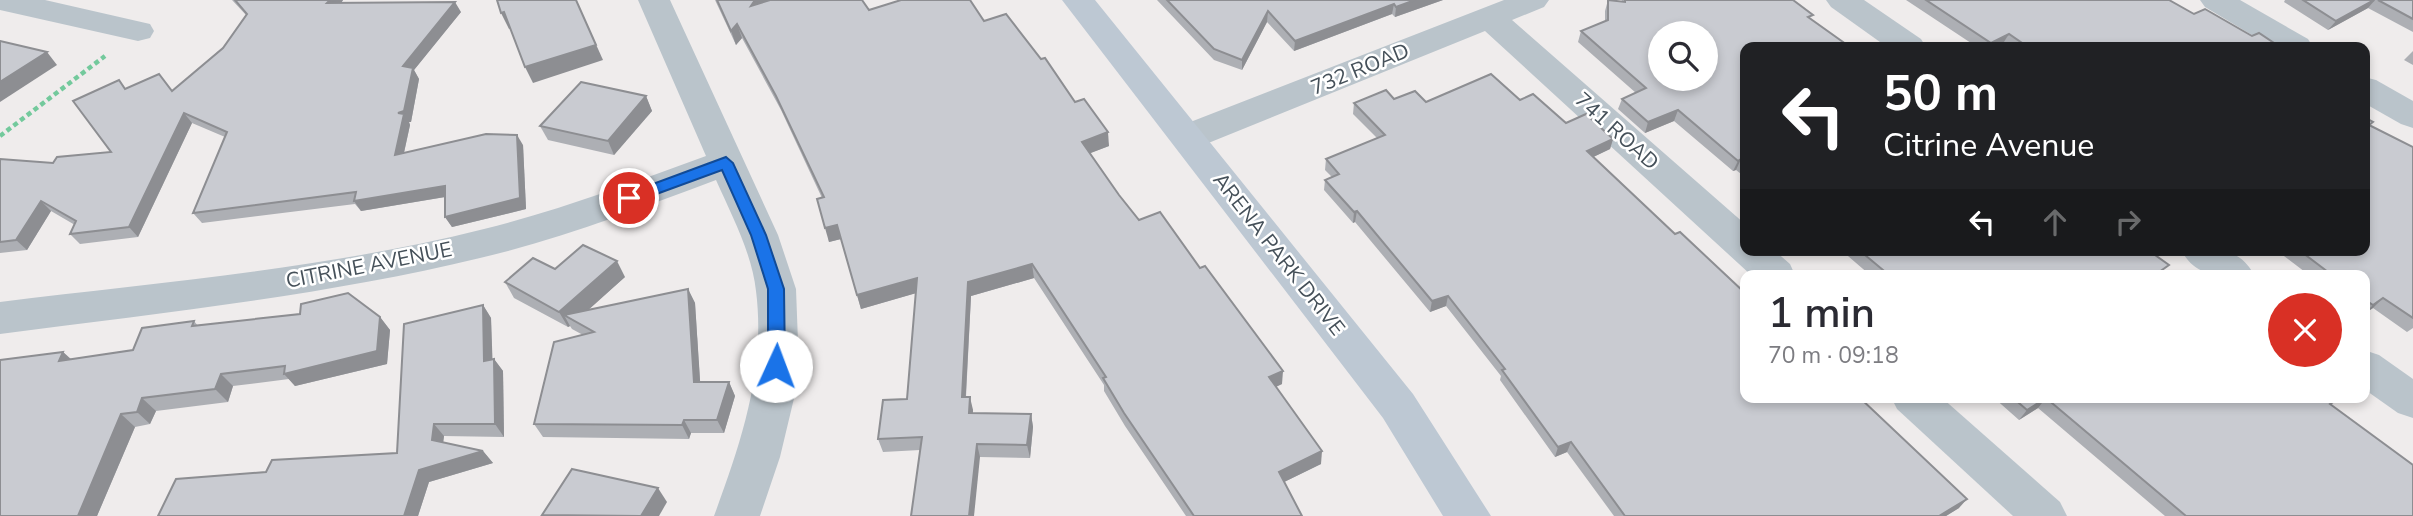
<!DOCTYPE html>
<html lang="en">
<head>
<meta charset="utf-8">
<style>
	:root { --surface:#fff; --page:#f7f7f7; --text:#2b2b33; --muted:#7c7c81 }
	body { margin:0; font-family:"Nunito Sans",sans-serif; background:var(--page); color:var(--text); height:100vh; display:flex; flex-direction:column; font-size:26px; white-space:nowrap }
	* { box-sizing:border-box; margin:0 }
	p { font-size:23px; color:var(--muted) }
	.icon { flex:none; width:38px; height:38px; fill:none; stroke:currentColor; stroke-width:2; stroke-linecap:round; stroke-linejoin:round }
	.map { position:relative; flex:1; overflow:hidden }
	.drawer { position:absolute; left:1740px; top:270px; width:630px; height:133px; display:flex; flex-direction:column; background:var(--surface); border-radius:14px; box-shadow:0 4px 10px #0003 }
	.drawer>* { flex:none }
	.top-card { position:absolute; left:1740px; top:42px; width:630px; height:214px; border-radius:14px; box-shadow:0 4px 10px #0003; background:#202124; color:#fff; overflow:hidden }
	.fabs { position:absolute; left:1648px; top:21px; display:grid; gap:14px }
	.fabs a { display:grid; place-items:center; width:70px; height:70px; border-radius:50%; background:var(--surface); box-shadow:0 4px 10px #0003; font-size:35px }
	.pin { position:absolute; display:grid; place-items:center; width:60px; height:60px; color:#fff; margin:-30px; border:4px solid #fff; border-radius:50%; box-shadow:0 2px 7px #0007 }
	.me { position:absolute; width:77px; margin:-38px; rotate:2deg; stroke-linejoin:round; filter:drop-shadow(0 0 5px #0008) }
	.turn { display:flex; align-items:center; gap:24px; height:147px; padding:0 28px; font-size:32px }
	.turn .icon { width:91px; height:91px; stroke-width:2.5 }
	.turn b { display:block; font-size:49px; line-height:60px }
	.lanes { display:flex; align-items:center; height:66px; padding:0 28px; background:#0003; justify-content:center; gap:35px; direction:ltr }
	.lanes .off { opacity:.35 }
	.round { display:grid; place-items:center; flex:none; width:74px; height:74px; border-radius:37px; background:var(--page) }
	.summary { display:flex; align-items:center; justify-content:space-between; height:119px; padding:0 28px }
	h1 { font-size:42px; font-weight:600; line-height:52px }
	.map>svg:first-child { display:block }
</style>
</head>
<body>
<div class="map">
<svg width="2413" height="516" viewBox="0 0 2413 516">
	<rect width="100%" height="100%" fill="#efecec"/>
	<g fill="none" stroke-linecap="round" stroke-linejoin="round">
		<polyline stroke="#73c99c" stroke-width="4.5" stroke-dasharray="5 3.5" stroke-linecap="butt" points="0,136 105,56"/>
		<g fill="#bac4cb" fill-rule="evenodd">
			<polygon points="0,0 45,0 150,24 154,31 150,38 138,41 0,10"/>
			<path d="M638,0H670L778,235L796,289L798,342L796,390L780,457L760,516H714C741,443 766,370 756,291C752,253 731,214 716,180C638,209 561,239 480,258C323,296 160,313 0,334V302C161,282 326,269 484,229C560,210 632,183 706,156Z"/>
			<polygon points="1504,0 1549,0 1544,7 1512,20 1745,224 1745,250 1774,250 1790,264 1795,275 1751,275 1485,31 1201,146 1188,149 1175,146 1170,137 1175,128"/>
			<polygon points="1826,0 1864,0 1921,39 1926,47 1887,47 1831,7"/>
			<polygon points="2200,0 2240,0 2308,39 2313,47 2272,47 2205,7"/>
			<polygon points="2364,77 2376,80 2413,101 2413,128 2401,124 2364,103"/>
			<path d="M2181,250C2211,250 2238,244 2254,275C2224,275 2198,281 2181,250Z"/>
			<polygon points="2364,350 2379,355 2413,379 2413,418 2398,413 2364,389"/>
			<polygon points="1891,397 1941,397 2060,502 2067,516 2013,516 1897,409"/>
		</g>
		<polygon fill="#bdc8d3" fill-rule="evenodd" points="1062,0 1095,0 1413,394 1491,516 1443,516 1383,418"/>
	</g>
	<g fill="#adafb4">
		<polygon points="232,0 343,0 341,3 461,12 414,70 419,79 411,122 409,122 410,125 404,153 523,145 526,209 452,227 445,217 445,197 361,211 355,204 202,223 193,213 225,137 192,123 138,237 80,244 70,234 75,225 51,211 27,250 0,253 0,159 53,163 111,152 119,80 126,89 172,91 223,48 246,15"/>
		<polygon points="715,0 862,0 869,10 984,21 1075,102 1109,146 1090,153 1119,195 1139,220 1282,384 1276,387 1321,464 1284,482 1302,516 1186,516 1125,426 1104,391 1104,385 1034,278 971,296 966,397 973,410 973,413 1031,414 1033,427 1030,458 980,457 920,450 883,452 878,439 907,399 916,293 861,309 841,239 829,242 822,198 781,110 742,38 736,45"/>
		<polygon points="1157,0 1443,0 1395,17 1392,14 1294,51 1267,22 1242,70 1214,60"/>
		<polygon points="1608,0 1621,2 1622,0 1793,0 1745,47 1745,177 1736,170 1733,171 1674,121 1645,133 1618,109 1622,99 1636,93 1578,42 1581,31 1605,22 1605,11"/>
		<polygon points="1906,0 2169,0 2194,14 2280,47 2006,47 2002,45 1997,47 1977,47"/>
		<polygon points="2285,0 2413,0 2413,32 2368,8 2328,30 2284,2"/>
		<polygon points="2413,51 2413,65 2404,60"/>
		<polygon points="646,96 652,111 614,155 548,140 540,126"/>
		<polygon points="1394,99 1426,102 1520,100 1566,123 1613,139 1610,149 1593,157 1745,397 1959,508 1946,516 1614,516 1567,452 1555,457 1500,380 1501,376 1446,306 1430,312 1355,222 1353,223 1324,190 1325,180 1332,177 1325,170 1326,159 1377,138 1353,114 1354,103"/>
		<polygon points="2364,117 2373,122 2370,126 2413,147 2413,328 2407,332 2373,308 2364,314 2364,275 2309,275 2276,250 2364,250"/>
		<polygon points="1841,250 2148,250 2164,271 2169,275 1870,275"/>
		<polygon points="555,269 625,277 587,310 688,289 695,303 700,382 729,382 735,396 724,433 691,433 689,439 543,437 534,424 583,335 572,329 570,326 568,327 514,298 505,282"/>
		<polygon points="483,305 491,318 492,359 494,359 503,371 504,437 444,436 443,442 483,451 493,463 429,482 418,516 158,516 266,472 397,453"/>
		<polygon points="380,317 390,330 387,364 295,386 289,379 233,386 228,402 156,411 150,424 135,427 97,516 0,516 63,352 71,359 133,350 194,321 198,326"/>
		<polygon points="1993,397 2341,397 2331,405 2413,516 2165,516 2038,408 2019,420"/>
	</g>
	<g fill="#8d8e92">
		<polygon points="330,0 343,0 334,14 327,3"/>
		<polygon points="576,0 603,60 533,83 525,67"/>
		<polygon points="755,0 770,0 751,6"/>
		<polygon points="1415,0 1443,0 1395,17 1396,7"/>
		<polygon points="2374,0 2375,0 2368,8 2328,30 2336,21"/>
		<polygon points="455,2 461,12 414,70 419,79 411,122 409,122 410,125 401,166 395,155 403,66"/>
		<polygon points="1394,4 1392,14 1294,51 1295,41"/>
		<polygon points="1268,11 1267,22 1242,70 1242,60"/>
		<polygon points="504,12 512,28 509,29 501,13"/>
		<polygon points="737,24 742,38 736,45 731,31"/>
		<polygon points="2009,34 2002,45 1997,47 1989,47 1991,43"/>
		<polygon points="47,52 57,65 0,102 0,82"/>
		<polygon points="646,96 652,111 614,155 608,141"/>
		<polygon points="1678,110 1674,121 1645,133 1648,122"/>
		<polygon points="184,113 192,123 138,237 129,227"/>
		<polygon points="1108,132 1109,146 1083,156 1082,142"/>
		<polygon points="517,135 523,145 526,209 452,227 445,217"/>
		<polygon points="1613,139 1610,149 1583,162 1587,151"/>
		<polygon points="1741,159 1736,170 1733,171 1738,161"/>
		<polygon points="445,186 451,196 361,211 354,201"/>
		<polygon points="41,201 51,211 27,250 16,240"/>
		<polygon points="1357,211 1355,222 1353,223 1354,212"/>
		<polygon points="837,225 841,239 829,242 825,228"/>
		<polygon points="617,261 625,277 575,322 564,315 570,326 568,327 559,312"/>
		<polygon points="1032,264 1034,278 971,296 965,410 962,397 968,282"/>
		<polygon points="917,278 920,292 861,309 857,295"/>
		<polygon points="688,289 695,303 701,395 694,382"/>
		<polygon points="1448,296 1446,306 1430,312 1432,301"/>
		<polygon points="2383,298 2373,308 2364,314 2373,305"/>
		<polygon points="483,305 491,318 493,374 484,361"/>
		<polygon points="380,317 390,330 387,364 295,386 284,374"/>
		<polygon points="63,352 77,365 59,361"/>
		<polygon points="494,359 503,371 504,437 495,424"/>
		<polygon points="1283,371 1282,384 1268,390 1269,377"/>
		<polygon points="221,374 233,386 228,402 215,389"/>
		<polygon points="729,382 735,396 724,433 717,420"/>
		<polygon points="970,397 973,410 972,426 969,413"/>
		<polygon points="142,398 156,411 150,424 137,412"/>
		<polygon points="2046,398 2038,408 2019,420 2027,410"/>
		<polygon points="121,414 135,427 97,516 78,516"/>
		<polygon points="1031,414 1033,427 1030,458 1027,445"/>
		<polygon points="684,420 691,433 689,439 682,425"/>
		<polygon points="434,424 444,436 442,452 432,440"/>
		<polygon points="1571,442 1567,452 1555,457 1558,447"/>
		<polygon points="977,444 980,457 974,516 969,516"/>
		<polygon points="483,451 493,463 429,482 418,516 404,516 419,470"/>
		<polygon points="1322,451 1321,464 1278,485 1279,472"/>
		<polygon points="658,488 667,502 659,516 641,516"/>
		<polygon points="1967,499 1959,508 1946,516 1939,516"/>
	</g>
	<g fill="#c9cbd1" stroke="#8d8e92" stroke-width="2" fill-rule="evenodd">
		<polygon points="235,0 330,0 327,3 455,2 403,66 413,68 404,111 398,113 404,114 395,155 486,134 517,135 520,198 445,217 445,186 354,201 356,192 193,213 227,132 184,113 129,227 70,234 76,221 41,201 16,240 0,242 0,159 53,163 57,157 111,152 73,101 119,80 125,89 159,74 172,91 223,48 247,14"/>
		<polygon points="497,0 576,0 596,45 525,67 504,12 501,13"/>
		<polygon points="717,0 755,0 751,6 770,0 862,0 869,10 901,0 970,0 984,21 1006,14 1041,59 1045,58 1075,102 1084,99 1108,132 1082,142 1119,195 1139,220 1160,212 1200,268 1205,266 1283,371 1269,377 1322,451 1279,472 1302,516 1194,516 1124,413 1103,378 1106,377 1032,264 968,282 962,397 970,397 969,413 1031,414 1027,445 977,444 969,516 911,516 922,437 878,439 883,400 907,399 917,278 857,295 837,225 825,228 817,199 824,197 776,96 737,24 731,31"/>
		<polygon points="1167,0 1415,0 1396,7 1394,4 1295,41 1268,11 1242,60 1214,49"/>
		<path d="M1608,0L1625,2V0H1793L1813,15L1808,17L1850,47H1745V162L1741,159L1738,161L1678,110L1648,122L1622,99L1646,88L1581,31L1608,20ZM1661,33H1706V79H1661Z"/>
		<polygon points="1926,0 2169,0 2194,14 2205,9 2252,36 2259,33 2280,47 2028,47 2009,34 1991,43"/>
		<polygon points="2303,0 2374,0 2336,21"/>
		<polygon points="2378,0 2413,0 2413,19"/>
		<polygon points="0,41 47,52 0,82"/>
		<polygon points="1491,74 1520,100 1533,94 1566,123 1586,114 1613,139 1587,151 1675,234 1680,232 1745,293 1745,397 1859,397 1967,499 1939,516 1625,516 1571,442 1558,447 1502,370 1505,369 1448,296 1432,301 1357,211 1354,212 1325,180 1339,174 1326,159 1385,135 1354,103 1386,90 1394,99 1415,91 1426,102"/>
		<polygon points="581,82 646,96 608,141 540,126"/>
		<polygon points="2364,117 2373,122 2369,125 2413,147 2413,318 2383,298 2373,305 2364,299 2364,275 2332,275 2299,250 2364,250"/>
		<polygon points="583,245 617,261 559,312 505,282 533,258 555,269"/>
		<polygon points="1859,250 2148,250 2169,265 2162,270 2169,275 1889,275"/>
		<polygon points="688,289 694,382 729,382 717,420 684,420 682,425 534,424 554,342 594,332 564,315"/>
		<polygon points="348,293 380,317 377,351 284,374 285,366 221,374 215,389 142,398 137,412 121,414 78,516 0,516 0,360 63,352 59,361 133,350 142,328 194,321 192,326 300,314 301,304"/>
		<polygon points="483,305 484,361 494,359 495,424 434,424 432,440 483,451 419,470 404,516 158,516 176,479 266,472 272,460 397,453 404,324"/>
		<polygon points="2012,397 2339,397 2330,404 2413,465 2413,516 2186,516 2046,398 2027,410"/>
		<polygon points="572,469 658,488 641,516 542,515"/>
	</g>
	<polygon fill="#1a73e8" stroke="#114b97" stroke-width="2" points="726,157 733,163 766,235 784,289 785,366 782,371 770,371 768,366 768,289 751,235 722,170 629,204 621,198 623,195"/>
	<g text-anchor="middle" stroke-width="5" stroke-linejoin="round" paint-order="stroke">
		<g font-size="21" fill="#455059" stroke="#fff">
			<text transform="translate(1360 69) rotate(-22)" y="7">732 ROAD</text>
			<text transform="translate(1617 131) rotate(42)" y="7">741 ROAD</text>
			<text transform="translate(1279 254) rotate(52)" y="7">ARENA PARK DRIVE</text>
			<text transform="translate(369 265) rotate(-11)" y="7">CITRINE AVENUE</text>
		</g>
	</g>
</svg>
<div class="fabs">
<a><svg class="icon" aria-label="search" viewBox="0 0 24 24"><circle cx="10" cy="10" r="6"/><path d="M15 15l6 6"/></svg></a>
</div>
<div class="pin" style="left:629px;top:198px;background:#d93025"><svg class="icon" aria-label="arrive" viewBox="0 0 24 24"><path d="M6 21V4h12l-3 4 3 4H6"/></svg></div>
<svg class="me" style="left:776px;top:366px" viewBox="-20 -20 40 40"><circle r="19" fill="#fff"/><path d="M0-13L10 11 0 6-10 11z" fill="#1a73e8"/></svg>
<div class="top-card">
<div class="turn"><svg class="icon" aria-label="left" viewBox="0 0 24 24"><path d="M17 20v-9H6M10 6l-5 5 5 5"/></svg><div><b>50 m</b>Citrine Avenue</div></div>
<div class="lanes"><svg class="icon" aria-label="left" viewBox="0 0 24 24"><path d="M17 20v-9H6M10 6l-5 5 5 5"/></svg><svg class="icon off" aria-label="ahead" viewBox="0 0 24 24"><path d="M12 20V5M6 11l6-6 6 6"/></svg><svg class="icon off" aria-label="right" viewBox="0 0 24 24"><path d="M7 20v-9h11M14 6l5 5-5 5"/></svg></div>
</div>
<section class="drawer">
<div class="summary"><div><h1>1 min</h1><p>70 m · 09:18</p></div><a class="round" style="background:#d93025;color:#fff"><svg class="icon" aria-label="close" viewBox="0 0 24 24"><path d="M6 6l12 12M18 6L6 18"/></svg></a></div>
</section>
</div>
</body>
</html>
